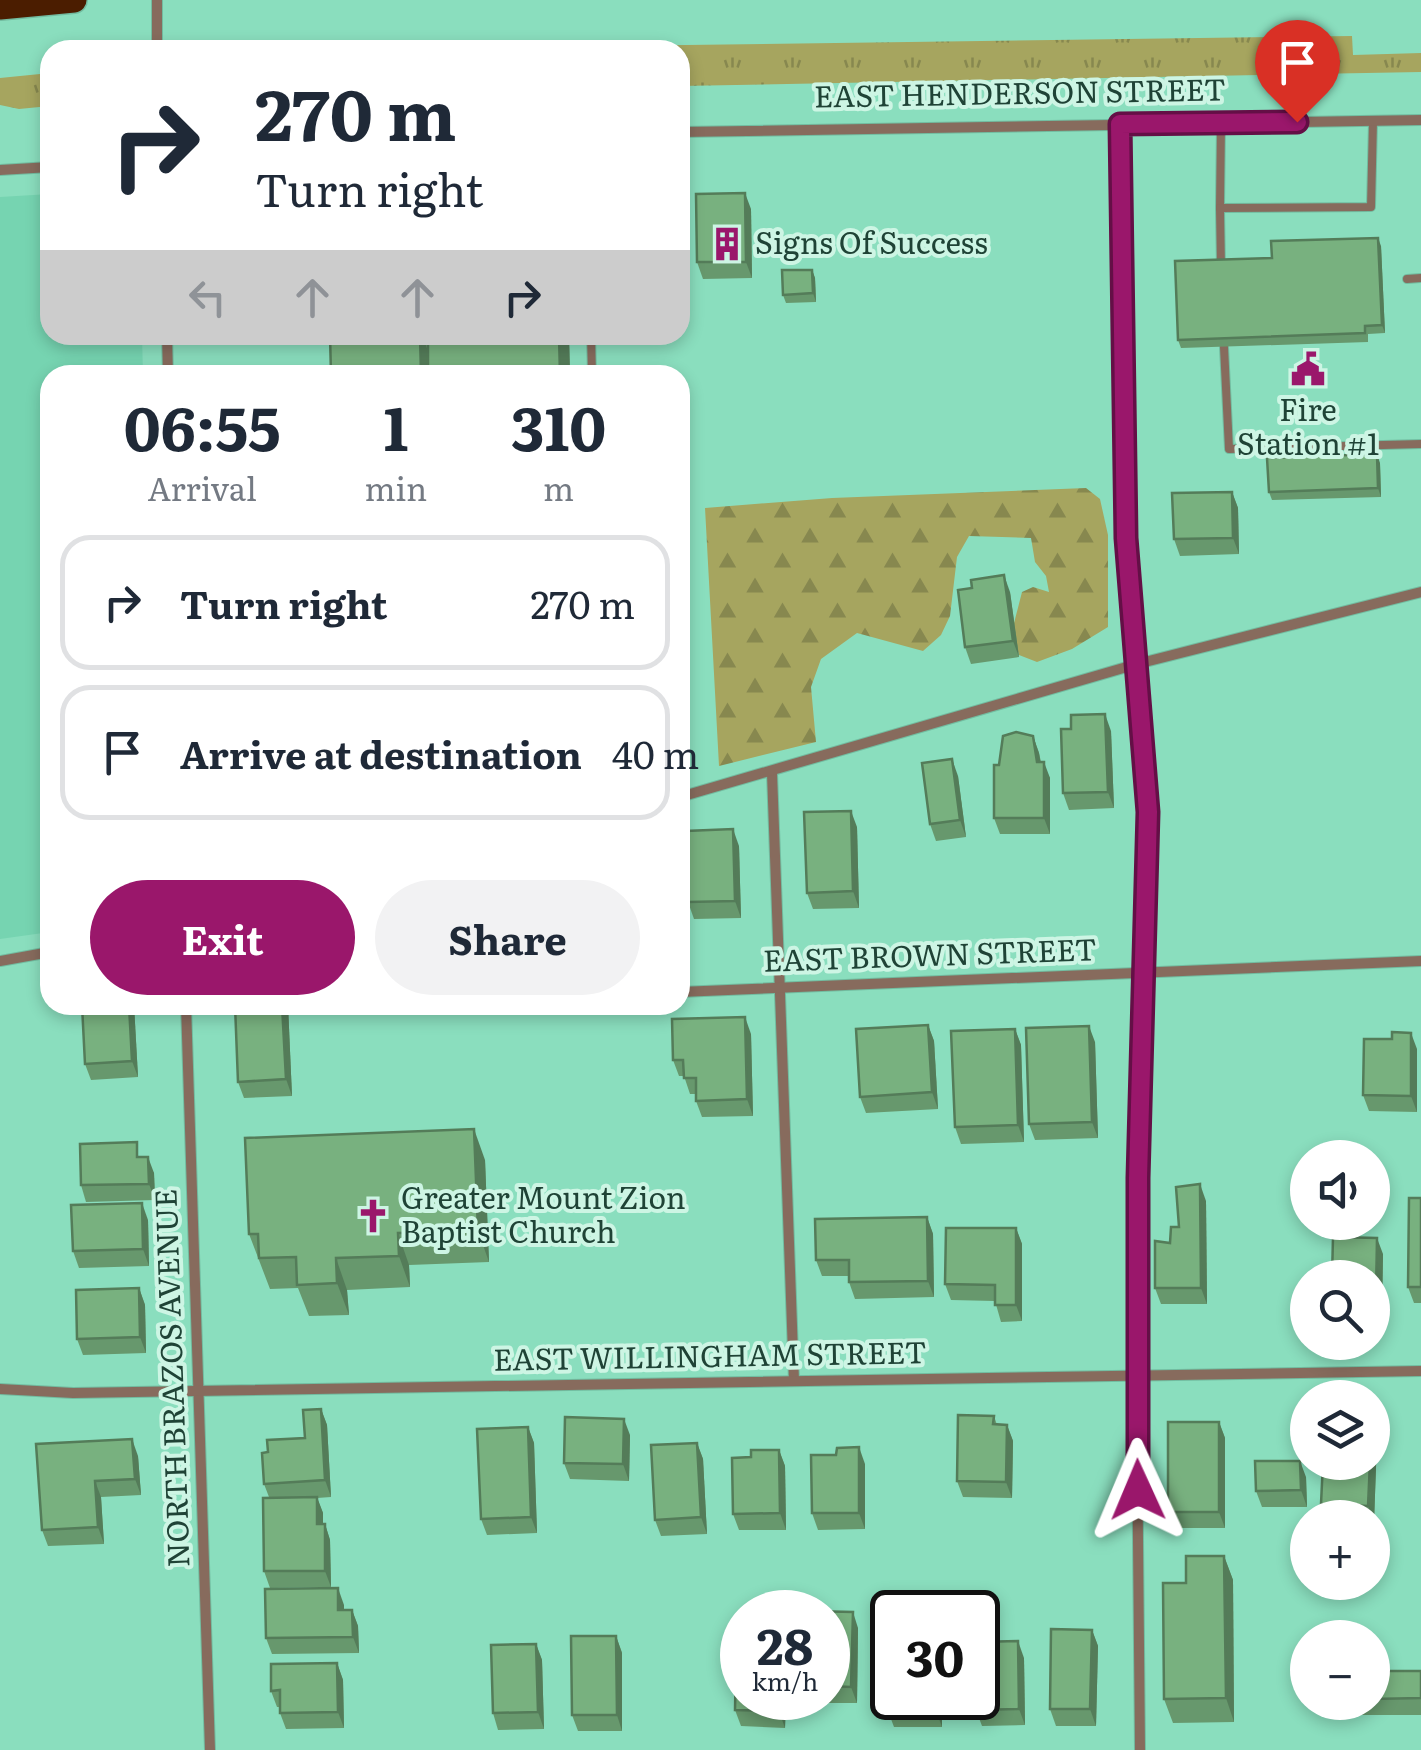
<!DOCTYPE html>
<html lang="en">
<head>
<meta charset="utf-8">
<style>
	:root { --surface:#fff; --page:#f2f2f3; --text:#1f2937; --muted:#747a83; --line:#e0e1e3; --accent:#9a176b }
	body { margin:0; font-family:Literata,serif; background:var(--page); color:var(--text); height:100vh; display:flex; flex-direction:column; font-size:38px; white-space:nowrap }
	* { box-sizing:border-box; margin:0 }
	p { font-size:32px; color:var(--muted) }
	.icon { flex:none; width:55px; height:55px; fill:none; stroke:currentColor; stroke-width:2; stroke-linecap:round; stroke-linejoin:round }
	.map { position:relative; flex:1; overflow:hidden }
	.details { position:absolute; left:40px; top:365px; width:650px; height:650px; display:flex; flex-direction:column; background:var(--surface); border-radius:30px; box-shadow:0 5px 15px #0003 }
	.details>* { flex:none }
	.hud { position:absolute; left:40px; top:40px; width:650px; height:305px; border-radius:30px; box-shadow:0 5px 15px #0003; background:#fff; color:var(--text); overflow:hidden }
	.fabs { position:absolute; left:1290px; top:1140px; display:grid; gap:20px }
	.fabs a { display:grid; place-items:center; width:100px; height:100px; border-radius:50%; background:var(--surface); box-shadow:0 5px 15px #0003; font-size:50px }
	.speed { position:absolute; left:720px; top:1590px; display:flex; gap:20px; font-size:50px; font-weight:700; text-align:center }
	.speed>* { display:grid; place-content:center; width:130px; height:130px; border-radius:50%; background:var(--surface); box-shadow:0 5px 15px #0003; line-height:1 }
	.speed small { font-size:25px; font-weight:400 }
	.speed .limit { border:5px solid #111; border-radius:15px; background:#fff; color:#111 }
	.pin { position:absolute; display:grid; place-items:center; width:85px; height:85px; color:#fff; margin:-102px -42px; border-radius:50% 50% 50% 0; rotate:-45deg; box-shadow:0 0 10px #0007 }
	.pin .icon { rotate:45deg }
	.me { position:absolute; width:110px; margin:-55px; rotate:359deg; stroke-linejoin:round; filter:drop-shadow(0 0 8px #0008) }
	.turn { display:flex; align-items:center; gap:35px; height:210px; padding:0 50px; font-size:45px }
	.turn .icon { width:130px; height:130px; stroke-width:2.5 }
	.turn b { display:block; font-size:70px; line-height:85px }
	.lanes { display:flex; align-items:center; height:95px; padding:0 50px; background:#0003; justify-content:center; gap:50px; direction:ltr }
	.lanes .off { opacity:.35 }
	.eta { display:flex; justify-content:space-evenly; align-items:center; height:170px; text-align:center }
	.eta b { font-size:60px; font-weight:700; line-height:70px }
	.button { display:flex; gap:20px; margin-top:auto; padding:20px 50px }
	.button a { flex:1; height:115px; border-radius:60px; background:var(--accent); color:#fff; font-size:40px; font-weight:700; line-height:115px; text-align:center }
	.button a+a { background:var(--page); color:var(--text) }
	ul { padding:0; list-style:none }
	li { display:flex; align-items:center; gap:30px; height:135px; margin:0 20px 15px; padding:0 30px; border:5px solid var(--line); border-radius:30px }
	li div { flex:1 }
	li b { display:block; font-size:38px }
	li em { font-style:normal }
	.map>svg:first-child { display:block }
</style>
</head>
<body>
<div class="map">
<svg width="1421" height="1750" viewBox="0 0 1421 1750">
	<defs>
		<pattern id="grass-tufts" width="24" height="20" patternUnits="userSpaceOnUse" patternTransform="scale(2.5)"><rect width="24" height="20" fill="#a6a55f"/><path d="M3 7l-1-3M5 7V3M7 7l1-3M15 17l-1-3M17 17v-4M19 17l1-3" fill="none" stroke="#87884f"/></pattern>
		<pattern id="forest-firs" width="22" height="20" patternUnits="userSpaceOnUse" patternTransform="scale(2.5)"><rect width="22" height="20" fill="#a6a55f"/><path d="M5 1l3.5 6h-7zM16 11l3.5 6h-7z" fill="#87884f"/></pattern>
	</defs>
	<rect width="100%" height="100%" fill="#8adebe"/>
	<polygon fill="#76d4b1" points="50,194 50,335 142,335 143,375 50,375 50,932 0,939 0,197"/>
	<g fill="url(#grass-tufts)">
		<polygon points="1352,36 1353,55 1421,53 1421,72 680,86 680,50 309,50"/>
		<polygon points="50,73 50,106 19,109 0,105 0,78"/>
	</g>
	<polygon fill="url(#forest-firs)" points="1086,488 1100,499 1108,535 1108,627 1072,649 1037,662 1019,655 1012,631 1022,592 1033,587 1049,592 1046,576 1035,562 1031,538 969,536 957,557 950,616 941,635 923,651 857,633 821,659 811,687 816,742 719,766 705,508 832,498"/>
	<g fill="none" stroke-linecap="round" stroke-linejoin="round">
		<g stroke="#72bca0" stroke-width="10">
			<g id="service">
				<polyline points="1221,123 1220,208 1371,207 1373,121"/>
				<polyline points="1220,208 1221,268"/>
				<polyline points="1407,279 1421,278"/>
				<polyline points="591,335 592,375"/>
				<polyline points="1224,347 1229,449 1421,444"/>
			</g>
		</g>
		<g stroke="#72bca0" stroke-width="12">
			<g id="minor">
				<polyline points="157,0 157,50"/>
				<polyline points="1121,124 1126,537 1149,812 1136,1330 1140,1750"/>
				<polyline points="680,132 1421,120"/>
				<polyline points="0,170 50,167"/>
				<polyline points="167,335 168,375"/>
				<polyline points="772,773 794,1381"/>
				<polyline points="680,797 1137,664 1421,592"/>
				<polyline points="0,961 50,952"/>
				<polyline points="680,992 1421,961"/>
				<polyline points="186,1005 210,1750"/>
				<polyline points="0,1389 73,1393 1421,1371"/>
			</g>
		</g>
		<g stroke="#72bca0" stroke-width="28">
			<polyline id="primary" points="0,7 74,0"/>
		</g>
		<use href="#service" stroke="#876b5d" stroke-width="8"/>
		<use href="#minor" stroke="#876b5d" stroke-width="10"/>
		<use href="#primary" stroke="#4b1d00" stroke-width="25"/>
	</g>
	<g fill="#67986d">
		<polygon points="751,209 752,278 703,279 697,262"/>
		<polygon points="1381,246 1385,333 1368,334 1368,342 1181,348 1178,340"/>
		<polygon points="812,270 815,278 816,302 786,303 783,295"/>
		<polygon points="330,335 569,335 570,375 331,375"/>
		<polygon points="1380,463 1381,497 1272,500 1269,492"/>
		<polygon points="1232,492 1238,508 1239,554 1180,556 1174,539"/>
		<polygon points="1010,592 1019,657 971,664 965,647"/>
		<polygon points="1111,731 1114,808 1069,810 1063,793"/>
		<polygon points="1033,736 1039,753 1041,762 1050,778 1050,834 1000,834 994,818 999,765"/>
		<polygon points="958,776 966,837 936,841 930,824"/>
		<polygon points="857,827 859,908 813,909 807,893"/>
		<polygon points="739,846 741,918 694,919 688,902"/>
		<polygon points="82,1005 134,1005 138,1077 91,1080 85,1064"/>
		<polygon points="235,1005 288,1005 292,1096 244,1098 238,1082"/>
		<polygon points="928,1025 934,1041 938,1109 866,1113 860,1097"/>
		<polygon points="1015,1029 1021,1045 1024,1142 961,1144 955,1127"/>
		<polygon points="751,1034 753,1116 702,1117 696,1101 696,1094 690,1094 684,1076 679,1076 673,1060"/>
		<polygon points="1095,1042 1098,1138 1035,1140 1029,1124"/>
		<polygon points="1417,1049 1417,1112 1369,1111 1363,1095"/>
		<polygon points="142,1157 154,1173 155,1200 86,1202 81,1185"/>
		<polygon points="485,1160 489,1262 409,1265 410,1287 347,1290 349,1315 309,1316 298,1288 270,1289 249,1234"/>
		<polygon points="1421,1198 1421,1303 1414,1303 1408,1287"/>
		<polygon points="1206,1201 1207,1304 1161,1304 1155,1288 1170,1243 1179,1227"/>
		<polygon points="927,1217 933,1234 934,1297 855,1299 849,1282 849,1276 822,1276 816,1260"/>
		<polygon points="148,1220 149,1266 79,1268 73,1251"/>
		<polygon points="1016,1228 1022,1244 1022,1321 1001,1322 995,1301 951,1300 945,1284"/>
		<polygon points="1383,1254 1382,1310 1372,1310 1372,1278"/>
		<polygon points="139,1288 145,1305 146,1353 83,1355 77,1339"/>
		<polygon points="321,1409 327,1425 331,1497 317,1498 323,1513 323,1524 325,1524 330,1540 331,1587 270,1588 264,1571 269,1497 264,1484 268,1452 305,1438"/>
		<polygon points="994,1416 997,1425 1007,1425 1013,1441 1012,1498 963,1497 957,1481"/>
		<polygon points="1219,1422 1225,1438 1225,1528 1174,1528 1168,1512"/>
		<polygon points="528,1427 534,1443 537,1533 487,1535 481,1519"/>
		<polygon points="630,1435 629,1481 570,1479 564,1463"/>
		<polygon points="1377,1440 1374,1522 1372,1522 1372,1518 1326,1518 1321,1504"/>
		<polygon points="697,1443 703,1459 707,1534 661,1536 655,1520"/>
		<polygon points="36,1444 138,1456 141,1495 101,1497 104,1544 48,1546 42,1530"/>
		<polygon points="779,1450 785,1466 786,1530 739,1530 733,1514 751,1457"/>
		<polygon points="865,1464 865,1529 818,1530 812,1513"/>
		<polygon points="1306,1477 1307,1507 1262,1507 1256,1491"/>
		<polygon points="1224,1556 1233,1580 1234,1722 1173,1723 1164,1699 1186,1583"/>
		<polygon points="344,1605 344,1610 352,1610 358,1626 359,1653 272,1654 266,1638"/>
		<polygon points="828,1612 858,1628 857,1703 815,1703 813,1698 828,1698"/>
		<polygon points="1092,1630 1098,1646 1096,1726 1056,1726 1050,1709"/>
		<polygon points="616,1636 622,1653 622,1731 578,1731 572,1715"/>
		<polygon points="536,1644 542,1660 544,1729 498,1730 493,1713"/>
		<polygon points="1024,1658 1025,1725 982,1726 976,1710"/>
		<polygon points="337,1663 343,1680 344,1728 286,1729 280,1713 280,1707 277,1707 271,1691"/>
		<polygon points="1372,1671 1421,1671 1421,1715 1337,1715 1332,1702 1372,1702"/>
		<polygon points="786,1698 785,1728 741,1726 735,1710"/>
		<polygon points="892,1698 942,1698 942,1727 894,1727 888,1711"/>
	</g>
	<g fill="#547c59">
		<polygon points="745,193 751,209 752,278 746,262"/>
		<polygon points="1378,238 1381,246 1385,333 1382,325"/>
		<polygon points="812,270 815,278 816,302 813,293"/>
		<polygon points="420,335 422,335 431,359 428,369 431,375 421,375"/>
		<polygon points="559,335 569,335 570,375 560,375"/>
		<polygon points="1377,454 1380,463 1381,497 1378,488"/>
		<polygon points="1232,492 1238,508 1239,554 1233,538"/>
		<polygon points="1004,575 1010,592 1019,657 1013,641"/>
		<polygon points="1105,714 1111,731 1114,808 1108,792"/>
		<polygon points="1033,736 1039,753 1043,778 1037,762"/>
		<polygon points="952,759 958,776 966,837 960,820"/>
		<polygon points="1044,762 1050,778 1050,834 1044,818"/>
		<polygon points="851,811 857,827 859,908 853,891"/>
		<polygon points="733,829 739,846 741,918 735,901"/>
		<polygon points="129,1005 134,1005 138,1077 132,1061"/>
		<polygon points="282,1005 288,1005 292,1096 286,1079"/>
		<polygon points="745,1017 751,1034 753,1116 747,1099"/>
		<polygon points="928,1025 934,1041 938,1109 932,1092"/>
		<polygon points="1089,1026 1095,1042 1098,1138 1092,1122"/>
		<polygon points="1015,1029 1021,1045 1024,1142 1018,1125"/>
		<polygon points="1411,1033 1417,1049 1417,1112 1411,1096"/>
		<polygon points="474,1129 485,1160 489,1262 478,1231"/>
		<polygon points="148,1157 154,1173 155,1200 149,1184"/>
		<polygon points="1200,1184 1206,1201 1207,1304 1201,1288"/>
		<polygon points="142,1203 148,1220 149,1266 143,1249"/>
		<polygon points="927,1217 933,1234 934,1297 928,1281"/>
		<polygon points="1016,1228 1022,1244 1022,1321 1016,1305"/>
		<polygon points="398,1233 409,1265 410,1287 399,1256"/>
		<polygon points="1377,1238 1383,1254 1382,1310 1376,1294"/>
		<polygon points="336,1258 347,1290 349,1315 337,1283"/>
		<polygon points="139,1288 145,1305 146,1353 140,1337"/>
		<polygon points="321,1409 327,1425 331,1497 325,1480"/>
		<polygon points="624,1419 630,1435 629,1481 623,1464"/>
		<polygon points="1219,1422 1225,1438 1225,1528 1219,1512"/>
		<polygon points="1007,1425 1013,1441 1012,1498 1006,1482"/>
		<polygon points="528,1427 534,1443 537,1533 531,1517"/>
		<polygon points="1372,1428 1377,1440 1374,1522 1368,1506 1370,1462 1372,1462"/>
		<polygon points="132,1439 138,1456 141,1495 135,1479"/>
		<polygon points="697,1443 703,1459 707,1534 701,1517"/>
		<polygon points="859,1447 865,1464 865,1529 859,1513"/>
		<polygon points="779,1450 785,1466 786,1530 780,1513"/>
		<polygon points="1300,1461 1306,1477 1307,1507 1301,1490"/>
		<polygon points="95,1481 101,1497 104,1544 98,1527"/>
		<polygon points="317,1497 323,1513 323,1540 317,1524"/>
		<polygon points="325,1524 330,1540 331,1587 325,1571"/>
		<polygon points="1224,1556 1233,1580 1234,1722 1226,1698"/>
		<polygon points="338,1588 344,1605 344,1627 338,1610"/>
		<polygon points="352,1610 358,1626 359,1653 353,1637"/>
		<polygon points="853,1612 858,1628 857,1703 851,1687"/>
		<polygon points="1092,1630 1098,1646 1096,1726 1090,1709"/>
		<polygon points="616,1636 622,1653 622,1731 617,1715"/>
		<polygon points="1018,1641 1024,1658 1025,1725 1019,1709"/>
		<polygon points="536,1644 542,1660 544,1729 538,1712"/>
		<polygon points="337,1663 343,1680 344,1728 338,1712"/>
		<polygon points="780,1698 786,1698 785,1728 779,1711"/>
		<polygon points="936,1698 942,1698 942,1727 936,1710"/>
	</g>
	<g fill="#78b17f" stroke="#547c59" stroke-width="2.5">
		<polygon points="745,193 746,262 697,262 696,194"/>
		<polygon points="1378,238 1382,325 1365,326 1365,333 1178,340 1175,261 1272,258 1271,241"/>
		<polygon points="782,270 812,270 813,293 783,295"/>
		<polygon points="330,335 420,335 421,375 331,375"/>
		<polygon points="428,335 559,335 560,375 442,375 442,369 428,369"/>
		<polygon points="1377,454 1378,488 1269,492 1267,458"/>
		<polygon points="1232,492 1233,538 1174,539 1172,493"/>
		<polygon points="1004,575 1013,641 965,647 958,590 972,588 971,580"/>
		<polygon points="1105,714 1108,792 1063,793 1061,729 1071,729 1071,715"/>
		<polygon points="1016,732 1033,736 1037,762 1044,762 1044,818 994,818 994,765 999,765 1003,736"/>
		<polygon points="952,759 960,820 930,824 922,763"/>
		<polygon points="851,811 853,891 807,893 804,812"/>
		<polygon points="733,829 735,901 688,902 686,831"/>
		<polygon points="82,1005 129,1005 132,1061 85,1064"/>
		<polygon points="235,1005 282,1005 286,1079 238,1082"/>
		<polygon points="745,1017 747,1099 696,1101 696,1078 684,1078 683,1060 673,1060 672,1019"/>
		<polygon points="928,1025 932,1092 860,1097 856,1029"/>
		<polygon points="1089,1026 1092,1122 1029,1124 1026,1028"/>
		<polygon points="1015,1029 1018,1125 955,1127 951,1031"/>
		<polygon points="1392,1032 1411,1033 1411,1096 1363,1095 1364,1039 1392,1039"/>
		<polygon points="474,1129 478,1231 398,1233 399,1256 336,1258 337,1283 297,1285 296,1257 259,1258 258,1234 249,1234 245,1138"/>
		<polygon points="137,1142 137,1157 148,1157 149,1184 81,1185 80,1144"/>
		<polygon points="1200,1184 1201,1288 1155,1288 1155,1241 1170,1243 1171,1227 1179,1227 1176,1187"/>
		<polygon points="1409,1198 1421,1198 1421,1287 1408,1287"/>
		<polygon points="142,1203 143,1249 73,1251 71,1205"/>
		<polygon points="927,1217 928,1281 849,1282 849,1260 816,1260 815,1219"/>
		<polygon points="946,1228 1016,1228 1016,1305 995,1305 995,1285 945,1284"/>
		<polygon points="1333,1237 1377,1238 1376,1294 1372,1294 1372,1278 1332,1278"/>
		<polygon points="139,1288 140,1337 77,1339 76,1290"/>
		<polygon points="321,1409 325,1480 264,1484 262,1453 268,1452 267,1440 305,1438 303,1410"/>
		<polygon points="958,1415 994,1416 993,1424 1007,1425 1006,1482 957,1481"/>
		<polygon points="565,1417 624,1419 623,1464 564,1463"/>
		<rect x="1168" y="1422" width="51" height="90"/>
		<polygon points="528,1427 531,1517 481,1519 477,1429"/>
		<polygon points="132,1439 135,1479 95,1481 98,1527 42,1530 36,1444"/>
		<polygon points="697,1443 701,1517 655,1520 651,1445"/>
		<polygon points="859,1447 859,1513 812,1513 811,1455 836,1455 837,1448"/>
		<polygon points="751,1450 779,1450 780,1513 733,1514 732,1458 751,1457"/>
		<polygon points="1255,1461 1300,1461 1301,1490 1256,1491"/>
		<polygon points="1323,1462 1370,1462 1368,1506 1321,1504"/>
		<polygon points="317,1497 317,1524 325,1524 325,1571 264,1571 263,1498"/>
		<polygon points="1186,1556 1224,1556 1226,1698 1164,1699 1163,1583 1186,1583"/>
		<polygon points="338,1588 338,1610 352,1610 353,1637 266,1638 265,1589"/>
		<polygon points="810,1611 853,1612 851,1687 828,1686 828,1612 810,1612"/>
		<polygon points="1051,1629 1092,1630 1090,1709 1050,1709"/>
		<polygon points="571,1636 616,1636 617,1715 572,1715"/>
		<polygon points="1018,1641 1019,1709 976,1710 978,1642"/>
		<polygon points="536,1644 538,1712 493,1713 491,1645"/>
		<polygon points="888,1644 892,1644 892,1698 936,1698 936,1710 888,1711"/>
		<polygon points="736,1660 742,1660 742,1698 780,1698 779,1711 735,1710"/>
		<polygon points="337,1663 338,1712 280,1713 280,1690 271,1691 271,1664"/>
		<polygon points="1372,1671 1421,1671 1421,1698 1372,1699"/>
	</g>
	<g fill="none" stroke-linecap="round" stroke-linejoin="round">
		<g stroke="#640f46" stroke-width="25">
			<polyline id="route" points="1138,1490 1138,1178 1148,812 1126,538 1120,124 1297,122"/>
		</g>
		<use href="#route" stroke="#9a176b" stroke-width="18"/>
	</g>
	<defs>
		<g id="building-bare" transform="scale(2.7)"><path d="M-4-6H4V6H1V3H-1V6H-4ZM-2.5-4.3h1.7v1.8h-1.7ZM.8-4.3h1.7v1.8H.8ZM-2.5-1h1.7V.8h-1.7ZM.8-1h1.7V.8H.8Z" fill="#9a176b" stroke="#cdf5e4" stroke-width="2.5" paint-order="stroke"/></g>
		<g id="civic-bare" transform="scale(2.7)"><path d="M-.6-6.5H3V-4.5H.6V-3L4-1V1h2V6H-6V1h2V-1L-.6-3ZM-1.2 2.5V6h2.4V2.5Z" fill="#9a176b" stroke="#cdf5e4" stroke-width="2.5" paint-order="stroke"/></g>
		<g id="church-bare" transform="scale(2.7)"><path d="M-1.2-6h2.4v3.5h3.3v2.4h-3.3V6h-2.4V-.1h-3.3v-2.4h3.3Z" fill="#9a176b" stroke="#cdf5e4" stroke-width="2.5" paint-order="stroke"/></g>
	</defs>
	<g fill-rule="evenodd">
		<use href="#building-bare" x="727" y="244"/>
		<use href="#civic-bare" x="1308" y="369"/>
		<use href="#church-bare" x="373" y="1216"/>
	</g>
	<g text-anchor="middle" stroke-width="8" stroke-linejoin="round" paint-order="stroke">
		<g font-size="30" fill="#1f4336" stroke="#cdf5e4">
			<text transform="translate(1020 94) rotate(-1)" y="10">EAST HENDERSON STREET</text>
			<text transform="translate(930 956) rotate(-2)" y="10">EAST BROWN STREET</text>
			<text transform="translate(710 1357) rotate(-1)" y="10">EAST WILLINGHAM STREET</text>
			<text transform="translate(173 1378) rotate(-92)" y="10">NORTH BRAZOS AVENUE</text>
		</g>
		<g font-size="30" fill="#1f4336" stroke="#cdf5e4" text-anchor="start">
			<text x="755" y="254">Signs Of Success</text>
			<text x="1308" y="421" text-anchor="middle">Fire<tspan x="1308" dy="34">Station #1</tspan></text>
			<text x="401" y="1209">Greater Mount Zion<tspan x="401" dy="34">Baptist Church</tspan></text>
		</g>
	</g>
</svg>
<div class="fabs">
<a><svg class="icon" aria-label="sound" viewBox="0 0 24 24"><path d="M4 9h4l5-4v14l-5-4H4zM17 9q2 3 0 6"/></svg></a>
<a><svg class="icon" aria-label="search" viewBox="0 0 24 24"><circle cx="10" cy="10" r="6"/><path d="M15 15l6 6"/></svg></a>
<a><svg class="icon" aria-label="layers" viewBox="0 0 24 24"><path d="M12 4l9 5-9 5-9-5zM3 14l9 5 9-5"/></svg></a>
<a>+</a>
<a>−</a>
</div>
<div class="speed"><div>28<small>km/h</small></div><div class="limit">30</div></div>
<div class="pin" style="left:1297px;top:122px;background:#d93025"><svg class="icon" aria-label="arrive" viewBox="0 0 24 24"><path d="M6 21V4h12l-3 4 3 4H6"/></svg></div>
<svg class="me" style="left:1138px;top:1490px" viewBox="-20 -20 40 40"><path d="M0-17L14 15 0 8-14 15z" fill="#9a176b" stroke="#fff" stroke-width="4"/></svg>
<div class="hud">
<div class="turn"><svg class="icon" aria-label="right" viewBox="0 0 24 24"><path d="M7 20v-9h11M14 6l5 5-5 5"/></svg><div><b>270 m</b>Turn right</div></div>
<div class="lanes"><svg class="icon off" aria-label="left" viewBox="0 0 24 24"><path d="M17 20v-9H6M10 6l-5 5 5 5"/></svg><svg class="icon off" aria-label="ahead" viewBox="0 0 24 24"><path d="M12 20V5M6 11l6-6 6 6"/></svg><svg class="icon off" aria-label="ahead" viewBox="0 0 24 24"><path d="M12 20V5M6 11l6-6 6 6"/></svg><svg class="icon" aria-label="right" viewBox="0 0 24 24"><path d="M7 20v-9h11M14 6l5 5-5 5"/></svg></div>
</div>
<section class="details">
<div class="eta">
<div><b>06:55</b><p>Arrival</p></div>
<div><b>1</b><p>min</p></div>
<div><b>310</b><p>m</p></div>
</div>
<ul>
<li><svg class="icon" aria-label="right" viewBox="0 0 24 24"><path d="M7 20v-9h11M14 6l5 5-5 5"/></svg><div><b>Turn right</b></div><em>270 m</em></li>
<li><svg class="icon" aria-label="arrive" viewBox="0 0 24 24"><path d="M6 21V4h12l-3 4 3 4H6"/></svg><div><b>Arrive at destination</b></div><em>40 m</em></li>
</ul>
<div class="button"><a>Exit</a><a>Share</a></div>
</section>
</div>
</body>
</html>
